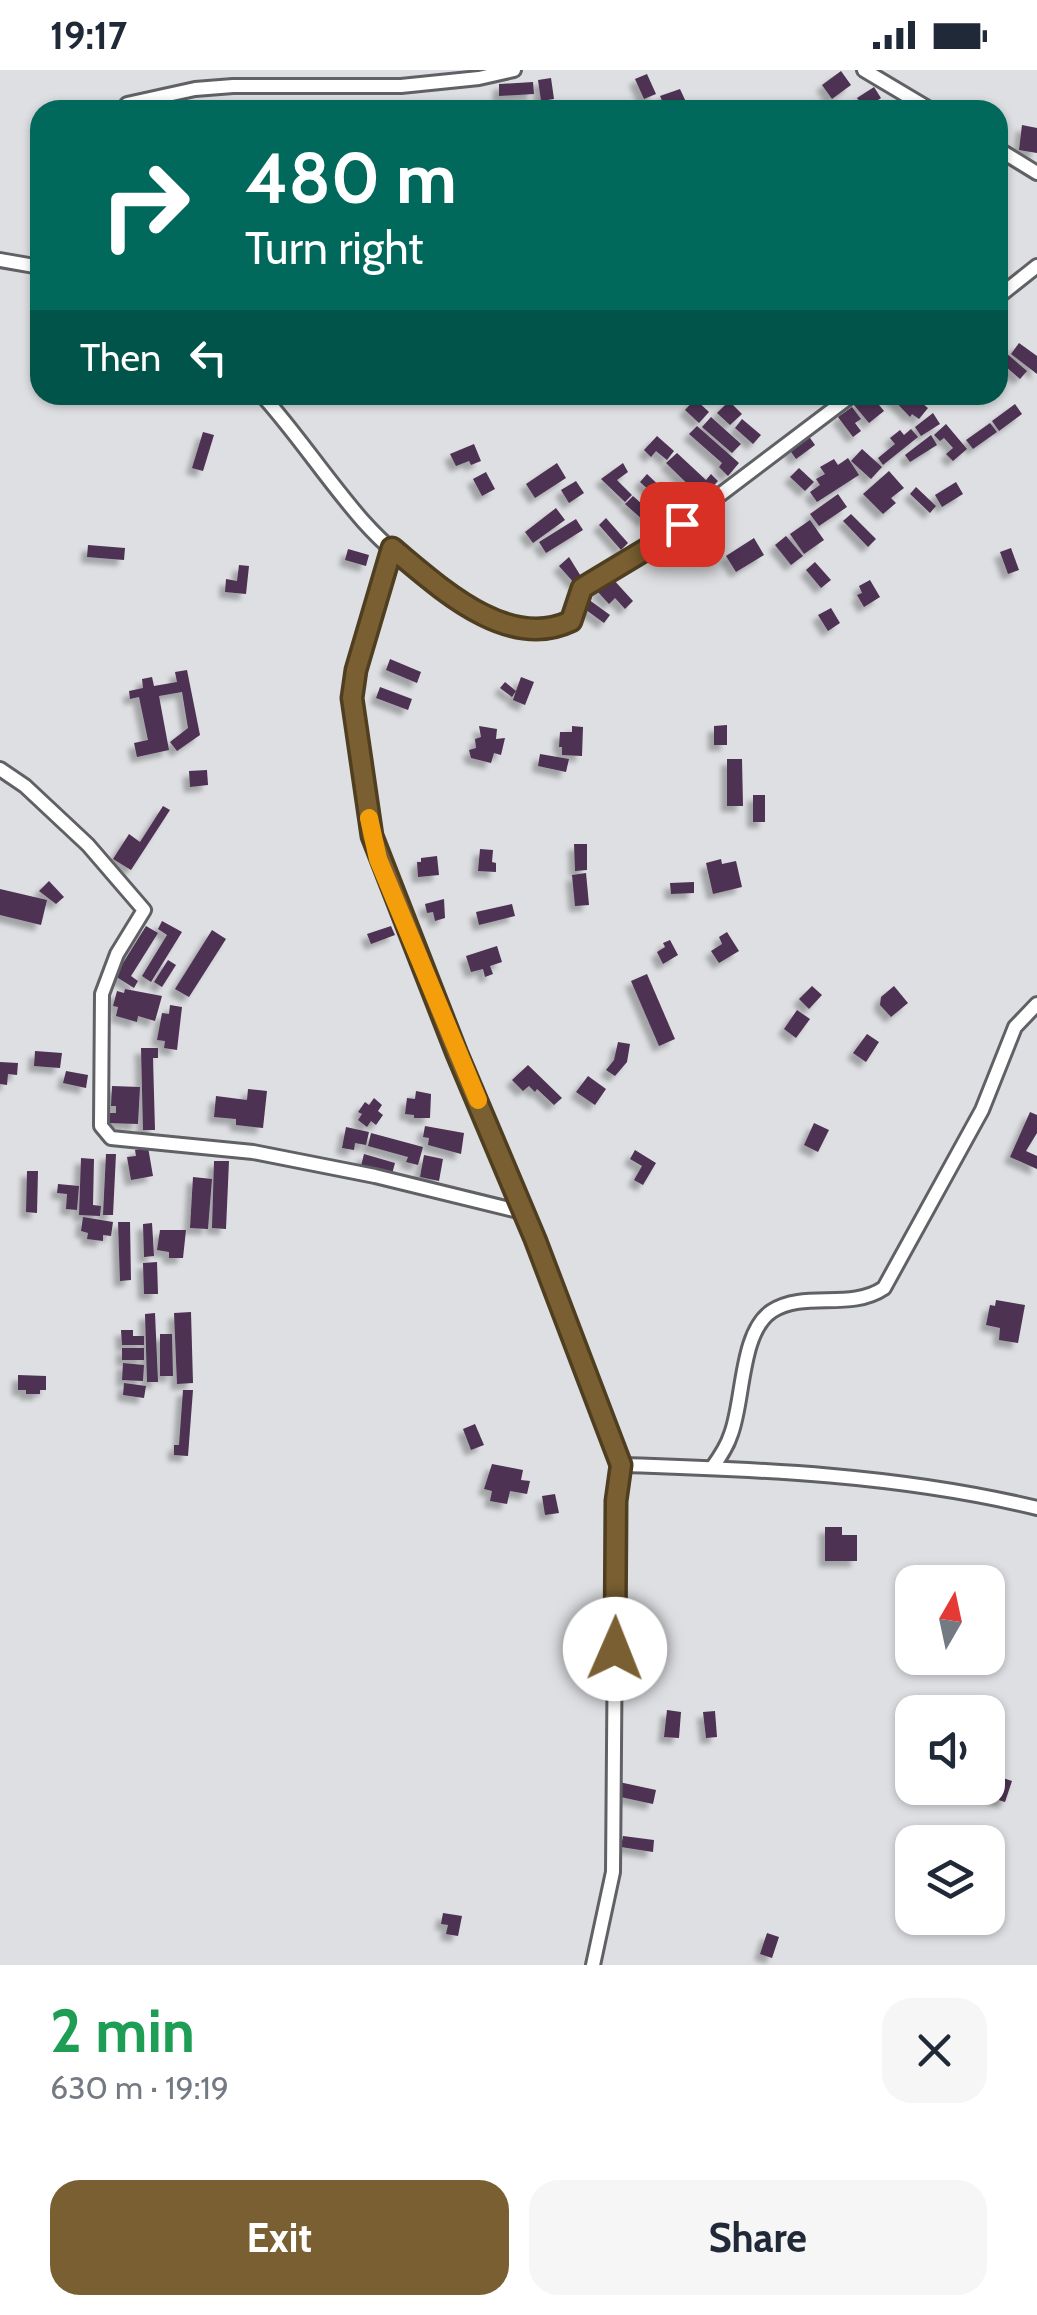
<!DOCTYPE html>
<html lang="en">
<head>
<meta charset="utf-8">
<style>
	:root { --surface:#fff; --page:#f6f6f7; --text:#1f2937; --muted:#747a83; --accent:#795f31 }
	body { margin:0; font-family:Cabin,sans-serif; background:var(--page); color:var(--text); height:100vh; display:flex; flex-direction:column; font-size:38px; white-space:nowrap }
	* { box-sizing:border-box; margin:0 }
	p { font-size:32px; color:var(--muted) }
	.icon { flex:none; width:55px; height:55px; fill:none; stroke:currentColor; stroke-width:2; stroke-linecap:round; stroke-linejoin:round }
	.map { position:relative; height:1895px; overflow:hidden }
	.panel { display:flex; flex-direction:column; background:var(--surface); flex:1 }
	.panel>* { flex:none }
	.hud { position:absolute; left:30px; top:30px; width:978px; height:305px; border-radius:30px; box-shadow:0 2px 8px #0004; background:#00695c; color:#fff; overflow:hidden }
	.needle { width:65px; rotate:9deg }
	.tools { position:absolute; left:895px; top:1495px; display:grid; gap:20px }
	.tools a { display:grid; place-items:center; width:110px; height:110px; border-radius:20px; background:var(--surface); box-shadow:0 2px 8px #0004; font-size:50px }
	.pin { position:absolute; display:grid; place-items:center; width:85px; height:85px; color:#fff; margin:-42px; border-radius:20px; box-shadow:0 5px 15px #0006 }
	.me { position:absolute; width:110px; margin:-55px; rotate:1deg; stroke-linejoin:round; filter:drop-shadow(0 0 8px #0008) }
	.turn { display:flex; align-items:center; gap:35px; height:210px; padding:0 50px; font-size:45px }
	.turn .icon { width:130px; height:130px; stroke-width:2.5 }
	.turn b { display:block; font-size:70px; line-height:85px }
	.then { display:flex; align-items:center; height:95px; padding:0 50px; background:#0003; gap:20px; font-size:38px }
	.round { display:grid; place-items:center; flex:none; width:105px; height:105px; border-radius:30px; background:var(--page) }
	.head { display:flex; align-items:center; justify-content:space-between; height:170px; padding:0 50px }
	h1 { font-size:60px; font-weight:800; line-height:75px; color:#1e9e55 }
	.primary-button { display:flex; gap:20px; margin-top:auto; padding:20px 50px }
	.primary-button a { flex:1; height:115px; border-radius:30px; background:var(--accent); color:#fff; font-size:40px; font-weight:800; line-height:115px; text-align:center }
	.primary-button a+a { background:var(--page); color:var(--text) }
	.status { display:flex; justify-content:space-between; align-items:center; height:70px; padding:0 50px; background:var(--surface); direction:ltr }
	.status svg { height:28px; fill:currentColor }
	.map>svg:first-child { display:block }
</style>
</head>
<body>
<div class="status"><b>19:17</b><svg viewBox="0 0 49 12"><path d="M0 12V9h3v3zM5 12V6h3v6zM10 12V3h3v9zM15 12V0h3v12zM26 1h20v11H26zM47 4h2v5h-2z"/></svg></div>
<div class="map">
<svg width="1037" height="1895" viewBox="0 0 1037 1895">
	<defs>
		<filter id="shadow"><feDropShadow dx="-6" dy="6" stdDeviation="2.5" flood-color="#0004"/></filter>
	</defs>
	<rect width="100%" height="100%" fill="#dddfe2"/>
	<g fill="#4e3152" filter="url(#shadow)">
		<polygon points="841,1 851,15 832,29 822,15"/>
		<polygon points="647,4 656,24 644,29 635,9"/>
		<polygon points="551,8 554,29 541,31 538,10"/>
		<polygon points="533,12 534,24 499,26 499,14"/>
		<polygon points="874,17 881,28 865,39 857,28"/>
		<polygon points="680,19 686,32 666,40 660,26"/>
		<polygon points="1022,55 1037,58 1037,83 1019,80"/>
		<polygon points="1019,273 1037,286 1037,304 1011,284"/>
		<polygon points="998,276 1027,301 1020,309 998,290"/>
		<polygon points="867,325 871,325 884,341 869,353 854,335"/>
		<polygon points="889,325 912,325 928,338 919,349 912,344 910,347"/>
		<polygon points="695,329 709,342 699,353 685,340"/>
		<polygon points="729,331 742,344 730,355 717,343"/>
		<polygon points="1015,334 1022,344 999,361 992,351"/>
		<polygon points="852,337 861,349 855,353 861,361 853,367 838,347"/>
		<polygon points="933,343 940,354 921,366 915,357"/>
		<polygon points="711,347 741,374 732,383 702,357"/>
		<polygon points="742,349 761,365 753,374 735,358"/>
		<polygon points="990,353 997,362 973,379 966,370"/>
		<polygon points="946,354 967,379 953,391 946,384 953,378 944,368 940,371 934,365"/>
		<polygon points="697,356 739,393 728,406 719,397 722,393 689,364"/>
		<polygon points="911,359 918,367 883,395 878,388 895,374 890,368 900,360 904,365"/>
		<polygon points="203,362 214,365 203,401 192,398"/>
		<polygon points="808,365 815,375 796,389 789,379"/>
		<polygon points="931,365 937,375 910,392 905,385"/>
		<polygon points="657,366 674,381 667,390 656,381 651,387 644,380"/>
		<polygon points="474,374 481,391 471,395 469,391 456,396 450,384"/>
		<polygon points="862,379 882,397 871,409 851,391"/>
		<polygon points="677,383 706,410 711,404 718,411 702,428 666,393"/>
		<polygon points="848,388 859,405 817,432 810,422 820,415 816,409 825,404 820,397 834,389 838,395"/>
		<polygon points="557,393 566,408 535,428 526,414"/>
		<polygon points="623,393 628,402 617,410 632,425 625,432 601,409"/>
		<polygon points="799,398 814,412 805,421 790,407"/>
		<polygon points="889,401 904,418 891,428 896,433 883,444 863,424"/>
		<polygon points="486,402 495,419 482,426 473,409"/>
		<polygon points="647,404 671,427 664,434 640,412"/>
		<polygon points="576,411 584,423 569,433 561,420"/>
		<polygon points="956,412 963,424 942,437 935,425"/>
		<polygon points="916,417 936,436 930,443 910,424"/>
		<polygon points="838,424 847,437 819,456 810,444"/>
		<polygon points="633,426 652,443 644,451 625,434"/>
		<polygon points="675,426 684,439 664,454 654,441"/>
		<polygon points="556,438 565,450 533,473 525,462"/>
		<polygon points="851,444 876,469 868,477 843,451"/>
		<polygon points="606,448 628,473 621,480 599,455"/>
		<polygon points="576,449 583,460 546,483 539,472"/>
		<polygon points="810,450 824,470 804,484 790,464"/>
		<polygon points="786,466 803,486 791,495 775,475"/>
		<polygon points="754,468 764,485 736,502 726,486"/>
		<polygon points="88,475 125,478 124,490 87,487"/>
		<polygon points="1011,478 1019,500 1008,504 1000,482"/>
		<polygon points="348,479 369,485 366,496 345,490"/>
		<polygon points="569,487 582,508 575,514 559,496"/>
		<polygon points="815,492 831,510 821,518 806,500"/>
		<polygon points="239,495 249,496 246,524 225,522 226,509 237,511"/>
		<polygon points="612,508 633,531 625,539 615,528 609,534 597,521"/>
		<polygon points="870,510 880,527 864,537 857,525 862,523 859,516"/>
		<polygon points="588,529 610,545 604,553 582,537"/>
		<polygon points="831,538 840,553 828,561 818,545"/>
		<polygon points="390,589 421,602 417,613 386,600"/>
		<polygon points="187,600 200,665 177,681 170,672 188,658 182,622 159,626 169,680 137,687 134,673 148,670 139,627 130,629 129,621 143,618 142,609 152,607 154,616 177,612 175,602"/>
		<polygon points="521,607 534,612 525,635 513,630 516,621 512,627 500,618 505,612 516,621"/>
		<polygon points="380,617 412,629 408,640 376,628"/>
		<polygon points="727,655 727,675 714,675 714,656"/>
		<polygon points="479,656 497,659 496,669 505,668 501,685 494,683 491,693 471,688 469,680 476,678 475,669 481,667"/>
		<polygon points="572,656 583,657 582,686 562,685 562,677 559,677 560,662 572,662"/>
		<polygon points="540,684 569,689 566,702 538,696"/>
		<polygon points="727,689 742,689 743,736 727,736"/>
		<polygon points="207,700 208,715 190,717 189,701"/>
		<rect x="753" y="725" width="12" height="27"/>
		<polygon points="163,736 170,740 131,800 113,789 129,764 140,772"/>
		<polygon points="574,774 587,774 587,800 575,801"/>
		<polygon points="480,779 493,780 492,792 496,793 496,802 478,801"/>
		<polygon points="437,786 439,805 418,807 417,792 421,792 421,788"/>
		<polygon points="721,789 722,794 736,791 742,817 713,824 706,793"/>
		<polygon points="586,803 589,835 575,836 572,805"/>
		<polygon points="49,811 64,827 56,834 39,821"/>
		<polygon points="694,812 694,823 671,824 670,813"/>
		<polygon points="0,819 47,830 41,855 0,845"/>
		<polygon points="444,829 445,848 435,851 433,842 427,843 425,834"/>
		<polygon points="512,834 515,846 479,855 476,842"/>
		<polygon points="162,851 182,862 151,912 142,906 167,865 158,859"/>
		<polygon points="146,856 158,863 131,906 138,911 134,918 115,906"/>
		<polygon points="391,856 395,865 371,874 367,864"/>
		<polygon points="212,860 226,869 189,927 175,919"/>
		<polygon points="727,862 739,881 719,893 711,881 722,874 719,867"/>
		<polygon points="670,870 678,885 663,894 657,882 665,877 663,873"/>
		<polygon points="497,876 502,892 490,896 493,904 485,907 483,899 471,902 466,886"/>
		<polygon points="168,890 176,895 162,917 154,912"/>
		<polygon points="647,904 675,969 659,976 631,911"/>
		<polygon points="812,916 822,925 809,939 799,929"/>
		<polygon points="894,916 908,933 891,947 880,935 881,927"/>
		<polygon points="125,919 162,926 155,951 138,946 137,952 116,946 118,937 113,936 117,921 124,923"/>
		<polygon points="170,935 182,937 177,980 164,978 165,971 157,970 162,943 169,944"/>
		<polygon points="797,940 810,949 796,968 784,959"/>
		<polygon points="867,964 879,972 866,992 853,983"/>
		<polygon points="618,972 630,974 627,992 615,1006 606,1000 614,990"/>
		<polygon points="141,978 158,978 158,988 153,988 155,1060 143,1060"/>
		<polygon points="35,981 62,983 60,998 34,996"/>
		<polygon points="0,992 18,993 17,1005 8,1004 7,1015 0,1014"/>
		<polygon points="528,995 562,1028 554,1035 537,1019 535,1022 529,1016 523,1021 512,1010"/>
		<polygon points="66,1001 88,1005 86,1018 63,1013"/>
		<polygon points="588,1006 606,1019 595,1035 576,1022"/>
		<polygon points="112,1016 140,1017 138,1054 108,1053 108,1043 116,1043 116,1036 111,1036"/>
		<polygon points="248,1019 267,1021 263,1058 236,1055 236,1049 214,1047 216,1026 247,1030"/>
		<polygon points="416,1021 431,1024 430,1048 414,1048 414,1045 405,1044 407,1028 415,1029"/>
		<polygon points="374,1028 382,1035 378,1041 383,1045 376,1055 371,1051 367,1057 358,1050 362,1044 358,1042 365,1032 369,1035"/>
		<polygon points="1030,1042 1037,1045 1037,1063 1026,1081 1037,1086 1037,1099 1010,1087"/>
		<polygon points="814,1053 829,1060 818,1082 804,1075"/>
		<polygon points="425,1056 464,1063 461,1084 428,1075 429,1068 423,1067"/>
		<polygon points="346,1057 369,1062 366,1075 355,1073 354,1080 342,1078"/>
		<polygon points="371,1063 423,1077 418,1095 406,1092 408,1087 368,1076"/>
		<polygon points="148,1077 153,1106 131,1110 127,1087 136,1086 135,1080"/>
		<polygon points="635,1080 656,1093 643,1115 634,1110 642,1096 630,1089"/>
		<polygon points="106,1084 116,1084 113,1145 103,1145"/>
		<polygon points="364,1084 395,1093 392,1104 361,1096"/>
		<polygon points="424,1085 443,1089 439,1111 420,1107"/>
		<polygon points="81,1088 94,1089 93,1135 101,1136 100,1146 79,1145"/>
		<polygon points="214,1091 229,1091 226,1159 212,1158"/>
		<polygon points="27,1101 38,1101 37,1143 26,1142"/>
		<polygon points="193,1107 212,1109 208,1159 190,1158"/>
		<polygon points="58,1114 79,1116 77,1140 66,1139 67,1124 57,1123"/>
		<polygon points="83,1147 113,1152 111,1166 103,1165 103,1171 87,1169 88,1163 81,1161"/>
		<polygon points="118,1152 130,1152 131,1210 120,1211"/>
		<polygon points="152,1153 154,1186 144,1187 143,1154"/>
		<polygon points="160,1160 186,1160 183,1188 169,1188 169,1182 157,1180"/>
		<polygon points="157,1192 158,1224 144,1224 143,1193"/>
		<polygon points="996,1230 1025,1235 1018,1273 999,1270 1000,1258 986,1255 990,1235 995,1236"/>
		<polygon points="191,1242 193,1313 177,1314 174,1243"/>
		<polygon points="155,1243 158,1312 147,1312 145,1244"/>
		<polygon points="121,1260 133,1260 133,1266 144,1266 144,1275 122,1275"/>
		<polygon points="160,1264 172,1264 173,1306 160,1306"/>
		<rect x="122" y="1278" width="22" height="12"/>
		<polygon points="123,1293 144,1295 143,1311 122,1310"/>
		<polygon points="18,1305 46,1306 46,1320 40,1320 40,1324 26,1324 26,1320 18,1320"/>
		<polygon points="124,1313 146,1316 144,1328 123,1325"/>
		<polygon points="183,1320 193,1320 188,1386 174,1385 174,1375 179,1375"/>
		<polygon points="475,1354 484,1375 471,1380 463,1359"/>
		<polygon points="492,1394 523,1400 521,1410 530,1411 527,1424 510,1421 507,1434 490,1431 492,1421 484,1419"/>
		<polygon points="555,1424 559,1443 545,1445 542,1426"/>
		<polygon points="825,1457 842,1457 842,1465 857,1465 857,1491 825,1491"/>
		<polygon points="667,1640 681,1642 679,1668 664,1667"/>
		<polygon points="715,1641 717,1667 706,1668 703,1642"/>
		<polygon points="994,1705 1012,1711 1005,1732 992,1728"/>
		<polygon points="619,1712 656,1720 653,1734 616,1726"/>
		<polygon points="623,1766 654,1770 653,1782 621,1777"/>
		<polygon points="443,1843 462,1846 458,1866 446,1864 448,1855 441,1854"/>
		<polygon points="767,1863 779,1867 772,1888 760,1884"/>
	</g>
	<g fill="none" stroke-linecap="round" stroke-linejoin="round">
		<g stroke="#606164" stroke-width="18">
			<g id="street">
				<polyline points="864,0 931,40"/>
				<polyline points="127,34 195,19 233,16 401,16 479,8 514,0"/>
				<polyline points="998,79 1037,103"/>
				<polyline points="0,190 40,197"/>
				<polyline points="998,227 1037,196"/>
				<path d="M262,325C298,365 327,410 363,451C401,494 490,565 550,560C557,559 565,554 571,551L582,518L655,474L852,325"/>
				<path d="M392,478L355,600L352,628L372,767L457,984L535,1169L621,1395C760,1399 901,1405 1037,1438"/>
				<polyline points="0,699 25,716 88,775 144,840 117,884 102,924 101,1056 111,1068 253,1082 375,1106 522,1142"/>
				<path d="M712,1398C720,1387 727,1377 731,1364C744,1330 740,1262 772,1241C805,1220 850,1241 884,1218L982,1040L1015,957L1037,934"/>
				<polyline points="593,1895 613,1802 616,1431 621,1395"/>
			</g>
		</g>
		<use href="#street" stroke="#fff" stroke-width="12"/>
	</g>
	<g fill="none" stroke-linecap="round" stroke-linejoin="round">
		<g stroke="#4f3e20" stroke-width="25">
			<path id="route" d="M615,1579L616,1431L621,1395L535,1169L457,984L372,766L352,628L356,600L392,478C438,516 507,582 571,551L582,518L655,474L682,454"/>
		</g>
		<use href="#route" stroke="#795f31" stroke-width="18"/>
		<polyline stroke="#f59e0b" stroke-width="18" points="369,748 378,789 478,1030"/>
	</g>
</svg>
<div class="tools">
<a><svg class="needle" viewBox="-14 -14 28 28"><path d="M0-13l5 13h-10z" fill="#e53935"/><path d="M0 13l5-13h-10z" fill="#747a83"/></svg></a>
<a><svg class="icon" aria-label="sound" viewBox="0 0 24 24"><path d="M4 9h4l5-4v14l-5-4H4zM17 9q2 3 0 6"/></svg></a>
<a><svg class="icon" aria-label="layers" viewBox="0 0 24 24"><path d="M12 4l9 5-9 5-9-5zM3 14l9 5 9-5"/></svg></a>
</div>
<div class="pin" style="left:682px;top:454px;background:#d93025"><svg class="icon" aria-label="arrive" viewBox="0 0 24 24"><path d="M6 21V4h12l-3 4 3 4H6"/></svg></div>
<svg class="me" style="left:615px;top:1579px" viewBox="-20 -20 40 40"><circle r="19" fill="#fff"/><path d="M0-13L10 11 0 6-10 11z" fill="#795f31"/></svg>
<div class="hud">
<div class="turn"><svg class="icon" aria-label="right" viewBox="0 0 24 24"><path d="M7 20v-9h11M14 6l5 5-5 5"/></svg><div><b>480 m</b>Turn right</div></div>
<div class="then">Then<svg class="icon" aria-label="left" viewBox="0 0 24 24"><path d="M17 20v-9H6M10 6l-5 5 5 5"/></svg></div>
</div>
</div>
<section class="panel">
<div class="head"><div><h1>2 min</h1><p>630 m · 19:19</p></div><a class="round"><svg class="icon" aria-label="close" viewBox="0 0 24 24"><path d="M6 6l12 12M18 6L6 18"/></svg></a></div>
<div class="primary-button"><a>Exit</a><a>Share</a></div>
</section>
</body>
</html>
